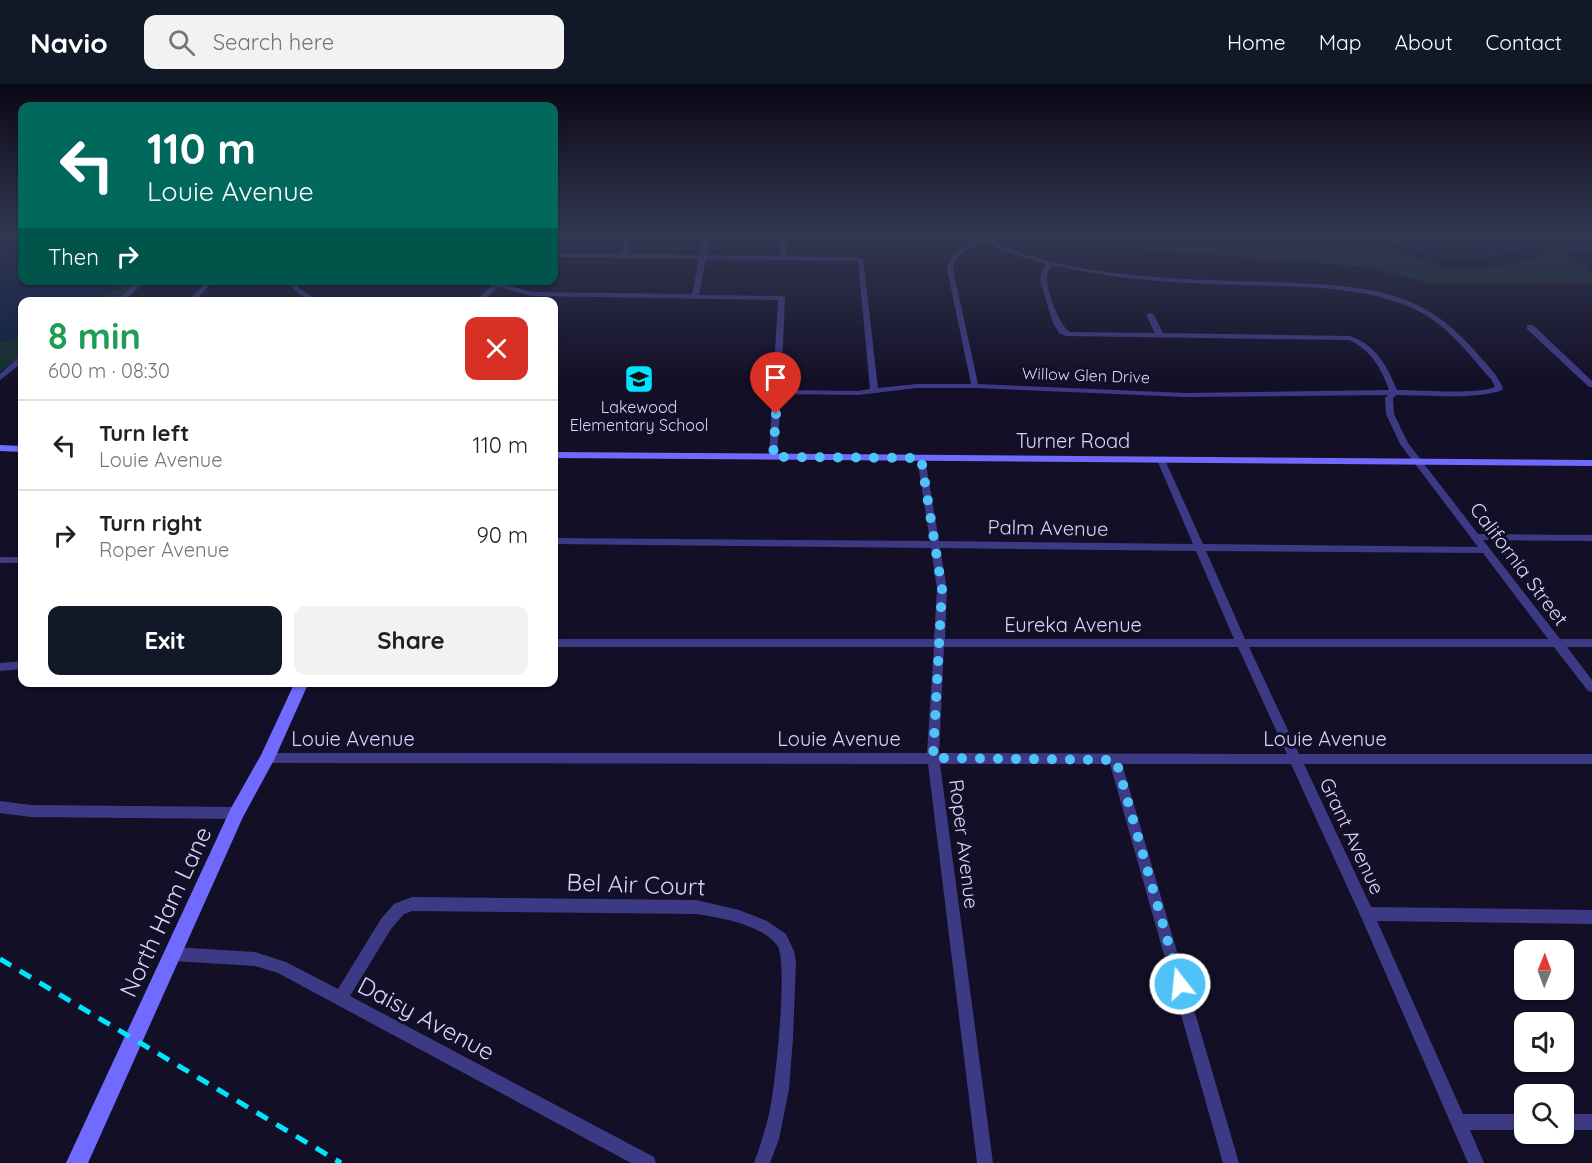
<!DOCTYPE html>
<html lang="en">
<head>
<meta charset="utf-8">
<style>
	:root { --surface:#fff; --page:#f2f2f2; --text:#202124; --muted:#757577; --line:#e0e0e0; --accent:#111827 }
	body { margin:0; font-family:Quicksand,sans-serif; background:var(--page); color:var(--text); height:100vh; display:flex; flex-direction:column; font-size:22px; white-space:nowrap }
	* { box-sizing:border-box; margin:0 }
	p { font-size:20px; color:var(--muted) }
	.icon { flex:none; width:33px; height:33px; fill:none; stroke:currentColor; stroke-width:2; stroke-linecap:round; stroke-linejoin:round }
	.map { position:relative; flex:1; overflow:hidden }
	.sheet { position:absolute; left:18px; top:213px; width:540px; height:390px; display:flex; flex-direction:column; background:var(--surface); border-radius:12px; box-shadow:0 2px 4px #0004 }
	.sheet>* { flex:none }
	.top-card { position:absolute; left:18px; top:18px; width:540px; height:183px; border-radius:12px; box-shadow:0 2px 4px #0004; background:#00695c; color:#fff; overflow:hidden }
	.needle { width:39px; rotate:1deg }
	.buttons { position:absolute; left:1514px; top:856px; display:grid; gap:12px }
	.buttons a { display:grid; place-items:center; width:60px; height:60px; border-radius:12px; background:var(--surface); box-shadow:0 2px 4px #0004; font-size:30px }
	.pin { position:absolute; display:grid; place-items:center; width:51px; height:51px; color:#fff; margin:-62px -26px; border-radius:50% 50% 50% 0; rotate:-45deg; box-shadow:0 0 6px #0007 }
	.pin .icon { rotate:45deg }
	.me { position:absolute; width:66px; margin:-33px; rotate:344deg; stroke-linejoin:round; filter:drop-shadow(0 0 4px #0008) }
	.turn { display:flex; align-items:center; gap:21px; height:126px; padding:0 30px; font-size:27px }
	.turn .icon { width:78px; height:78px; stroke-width:2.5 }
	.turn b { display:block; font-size:42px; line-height:51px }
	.then { display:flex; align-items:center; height:57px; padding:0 30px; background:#0003; gap:12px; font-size:22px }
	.round { display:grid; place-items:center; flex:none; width:63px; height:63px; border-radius:12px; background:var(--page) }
	.head { display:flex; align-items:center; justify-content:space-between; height:102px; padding:0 30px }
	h1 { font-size:36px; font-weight:800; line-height:45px; color:#1e9e55 }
	.button { display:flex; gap:12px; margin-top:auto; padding:12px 30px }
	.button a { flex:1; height:69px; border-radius:12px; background:var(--accent); color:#fff; font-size:24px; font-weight:800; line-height:69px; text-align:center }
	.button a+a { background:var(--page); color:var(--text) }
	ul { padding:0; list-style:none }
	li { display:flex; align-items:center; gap:18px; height:90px; padding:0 30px; border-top:2px solid var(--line) }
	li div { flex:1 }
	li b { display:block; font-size:22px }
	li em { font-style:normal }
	header { display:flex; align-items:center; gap:36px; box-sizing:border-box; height:84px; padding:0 30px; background:var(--accent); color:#fff }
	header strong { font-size:28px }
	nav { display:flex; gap:33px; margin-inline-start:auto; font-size:21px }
	.search { width:420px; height:54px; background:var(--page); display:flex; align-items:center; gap:15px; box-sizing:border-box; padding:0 21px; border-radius:12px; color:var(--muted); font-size:22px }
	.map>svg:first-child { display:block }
</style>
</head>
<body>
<header>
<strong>Navio</strong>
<div class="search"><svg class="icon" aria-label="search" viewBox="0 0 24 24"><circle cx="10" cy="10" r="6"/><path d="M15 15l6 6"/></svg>Search here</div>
<nav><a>Home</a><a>Map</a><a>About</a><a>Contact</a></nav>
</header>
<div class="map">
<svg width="1592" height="1079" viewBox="0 0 1592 1079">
	<rect width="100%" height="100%" fill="#130f26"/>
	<g fill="#12302f">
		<polygon points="0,149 22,149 22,196 140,197 114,217 22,218 22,271 0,289"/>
		<polygon points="1038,149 1344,149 1366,158 1452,186 1500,182 1532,175 1542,168 1555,167 1564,169 1592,190 1592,199 1435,201 1368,183 1060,158"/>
	</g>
	<polygon fill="#0a1f44" points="22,158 22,196 125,197 106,213 96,217 22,218 22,251 0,259 0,159"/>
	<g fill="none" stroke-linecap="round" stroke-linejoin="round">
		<path fill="#0a1f44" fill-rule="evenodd" d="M1372,149C1390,149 1404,155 1422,161C1450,169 1477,169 1505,161L1473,152L1471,149H1490L1520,157L1592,160V168L1520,165L1480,175H1447L1411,166L1374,152Z"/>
		<g fill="#3d3a85" fill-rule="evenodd">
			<path d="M628,149H634L627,170L700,171L705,149H711L707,171L780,172L781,149H787L786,172L863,174L878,304L917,300H971L947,185C950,167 965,162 980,155L969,149C984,149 997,160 1011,165C1035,174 1060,181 1086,185C1146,195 1207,196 1268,198C1315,200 1367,200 1411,218C1437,229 1457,247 1476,268C1486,280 1497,290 1503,304L1502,306C1478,316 1424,311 1396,311L1393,314L1394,330L1408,359L1478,450L1592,451V457L1483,456L1560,555H1592V563H1567L1592,596V608L1588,607L1554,563H1249L1299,670H1592V680H1304L1371,823L1592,826V840L1377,837L1463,1030H1524V1046H1470L1484,1079H1468L1362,835L1291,680H1122L1239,1079H1223L1110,680H940L993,1079H977L928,680L267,679L263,678L261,674L263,670L267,669H927L934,563H554V555H934L937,505L931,464L554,460V454L930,457L917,374L921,371L925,374L939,457L1193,460L1157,376L1161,373L1165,376L1203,460L1478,463L1400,360L1386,330L1385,314L1388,311L1186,313L975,304H917L858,311L781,310L777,373L773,376L769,373L778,216L531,212L499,203L481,218H473L492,202L477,196L496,198L503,196L504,198L503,200L531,208L692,210L699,175L554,173V169L620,170ZM985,158L1004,167L1046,180L1041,188L1040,197L1053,239L1059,249L1066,252L1349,256C1370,265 1382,285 1389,306L1186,309L978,300L953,185C956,168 971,164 985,158ZM706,175L858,177L870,305L858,307L781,306L785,214L782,212L699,211ZM1052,181C1104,193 1157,198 1211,200C1275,203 1365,198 1422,229C1450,244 1470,272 1491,295L1495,303C1477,311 1419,306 1397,306C1388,283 1375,260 1350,252L1163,249L1154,231L1150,229L1146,231L1155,249L1070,248C1060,243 1047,207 1047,195C1046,190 1049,186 1052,181ZM940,464L1196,467L1234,555H945L947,505ZM1206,467L1483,469L1548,555H1245ZM944,563H1238L1287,670L939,669Z"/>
			<polygon points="138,196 146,196 124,218 116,218"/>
			<polygon points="212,196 223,196 210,201 194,218 186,218 206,199"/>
			<path d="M287,196H294L300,205L320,218C305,218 296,208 287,196Z"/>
			<polygon points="1527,241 1533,241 1592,297 1592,303 1589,303 1527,245"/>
			<polygon points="19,273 22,273 22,279 0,296 0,290"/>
			<rect x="0" y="473" width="22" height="6"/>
			<polygon points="22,577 22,585 0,587 0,579"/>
			<polygon points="0,717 31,721 237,723 241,725 243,729 241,733 237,735 31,733 0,729"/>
			<path d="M412,813L696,816L739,826L767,837L786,850L794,867L796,878L793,954L789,1005L779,1055L770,1079H754C760,1063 765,1047 769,1030C775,1006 789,877 777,861C762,841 719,833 696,830L412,827L404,830L391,845L350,912L654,1073L656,1079H631L278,889L255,882L173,877L168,875L166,870L168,865L173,863L255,868L286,878L338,905L381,835L394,820Z"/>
			<rect x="1563" y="1030" width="29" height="16"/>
		</g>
		<g fill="#6f6bff" fill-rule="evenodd">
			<polygon points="0,361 22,362 22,368 0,367"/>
			<polygon points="554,368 1592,376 1592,382 554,374"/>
			<polygon points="295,598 309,598 275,674 243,733 88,1079 66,1079 231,724 261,671"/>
		</g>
		<polyline stroke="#00e5ff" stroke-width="5" stroke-dasharray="13 10" stroke-linecap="butt" points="0,875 341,1079"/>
	</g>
	<linearGradient id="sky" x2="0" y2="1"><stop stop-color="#0a0815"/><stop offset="0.5" stop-color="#333752"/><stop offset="1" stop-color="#333752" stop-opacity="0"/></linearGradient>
	<rect width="1592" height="300" fill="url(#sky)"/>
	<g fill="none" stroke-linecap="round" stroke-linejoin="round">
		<polyline stroke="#4fc3f7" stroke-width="10" stroke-dasharray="0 18" points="776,330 773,373 921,374 942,505 933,674 1116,676 1180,900"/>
	</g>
	<defs>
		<g id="school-square" transform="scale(1.5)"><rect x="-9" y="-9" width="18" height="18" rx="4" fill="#00e5ff" stroke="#130f26"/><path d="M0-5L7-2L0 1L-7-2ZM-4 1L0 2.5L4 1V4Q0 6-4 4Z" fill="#111"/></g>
	</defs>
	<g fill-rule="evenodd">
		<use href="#school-square" x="639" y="295"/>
	</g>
	<g text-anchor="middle" stroke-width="6" stroke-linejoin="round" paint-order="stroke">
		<g font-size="16" fill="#d9d4ff" stroke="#130f26">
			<text transform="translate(1086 291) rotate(2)" y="6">Willow Glen Drive</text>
		</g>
		<g font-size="16" fill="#d9d4ff" stroke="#130f26">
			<text x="639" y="329">Lakewood<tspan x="639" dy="18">Elementary School</tspan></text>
		</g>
		<g font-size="20" fill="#d9d4ff" stroke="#130f26">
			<text x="1073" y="364">Turner Road</text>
			<text transform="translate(1048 444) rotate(1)" y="7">Palm Avenue</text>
			<text transform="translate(1519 480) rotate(53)" y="7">California Street</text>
			<text x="1073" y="548">Eureka Avenue</text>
			<text x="353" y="662">Louie Avenue</text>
			<text x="839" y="662">Louie Avenue</text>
			<text x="1325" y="662">Louie Avenue</text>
			<text transform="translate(1352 752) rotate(65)" y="7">Grant Avenue</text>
			<text transform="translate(964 760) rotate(83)" y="7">Roper Avenue</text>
		</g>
		<g font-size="24" fill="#d9d4ff" stroke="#130f26">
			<text transform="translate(636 801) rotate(2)" y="8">Bel Air Court</text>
			<text transform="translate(166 828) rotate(-65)" y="8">North Ham Lane</text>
			<text transform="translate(426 935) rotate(28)" y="8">Daisy Avenue</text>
		</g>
	</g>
</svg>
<div class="buttons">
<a><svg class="needle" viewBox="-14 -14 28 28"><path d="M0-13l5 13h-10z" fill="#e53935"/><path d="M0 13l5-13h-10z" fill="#757577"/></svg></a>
<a><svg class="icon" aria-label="sound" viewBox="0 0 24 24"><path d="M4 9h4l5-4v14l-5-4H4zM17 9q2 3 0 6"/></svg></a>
<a><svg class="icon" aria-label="search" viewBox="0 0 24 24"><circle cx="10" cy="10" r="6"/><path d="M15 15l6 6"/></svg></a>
</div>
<div class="pin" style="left:776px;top:330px;background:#d93025"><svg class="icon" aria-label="arrive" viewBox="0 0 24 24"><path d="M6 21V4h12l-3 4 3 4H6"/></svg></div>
<svg class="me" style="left:1180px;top:900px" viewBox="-20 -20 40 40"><circle r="17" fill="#4fc3f7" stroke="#fff" stroke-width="3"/><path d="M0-11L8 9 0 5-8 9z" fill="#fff"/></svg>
<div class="top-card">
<div class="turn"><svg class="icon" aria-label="left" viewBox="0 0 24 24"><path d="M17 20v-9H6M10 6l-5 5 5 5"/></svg><div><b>110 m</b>Louie Avenue</div></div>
<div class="then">Then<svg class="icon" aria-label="right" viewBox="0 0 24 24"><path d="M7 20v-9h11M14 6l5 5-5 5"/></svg></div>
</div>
<section class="sheet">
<div class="head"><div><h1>8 min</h1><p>600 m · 08:30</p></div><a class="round" style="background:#d93025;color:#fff"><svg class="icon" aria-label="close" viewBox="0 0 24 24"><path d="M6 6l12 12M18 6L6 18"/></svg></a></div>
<ul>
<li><svg class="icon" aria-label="left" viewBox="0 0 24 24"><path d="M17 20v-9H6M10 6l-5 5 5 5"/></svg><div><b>Turn left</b><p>Louie Avenue</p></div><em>110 m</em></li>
<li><svg class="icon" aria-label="right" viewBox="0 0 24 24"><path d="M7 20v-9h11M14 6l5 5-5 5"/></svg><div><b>Turn right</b><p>Roper Avenue</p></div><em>90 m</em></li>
</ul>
<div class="button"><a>Exit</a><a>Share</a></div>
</section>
</div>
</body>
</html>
